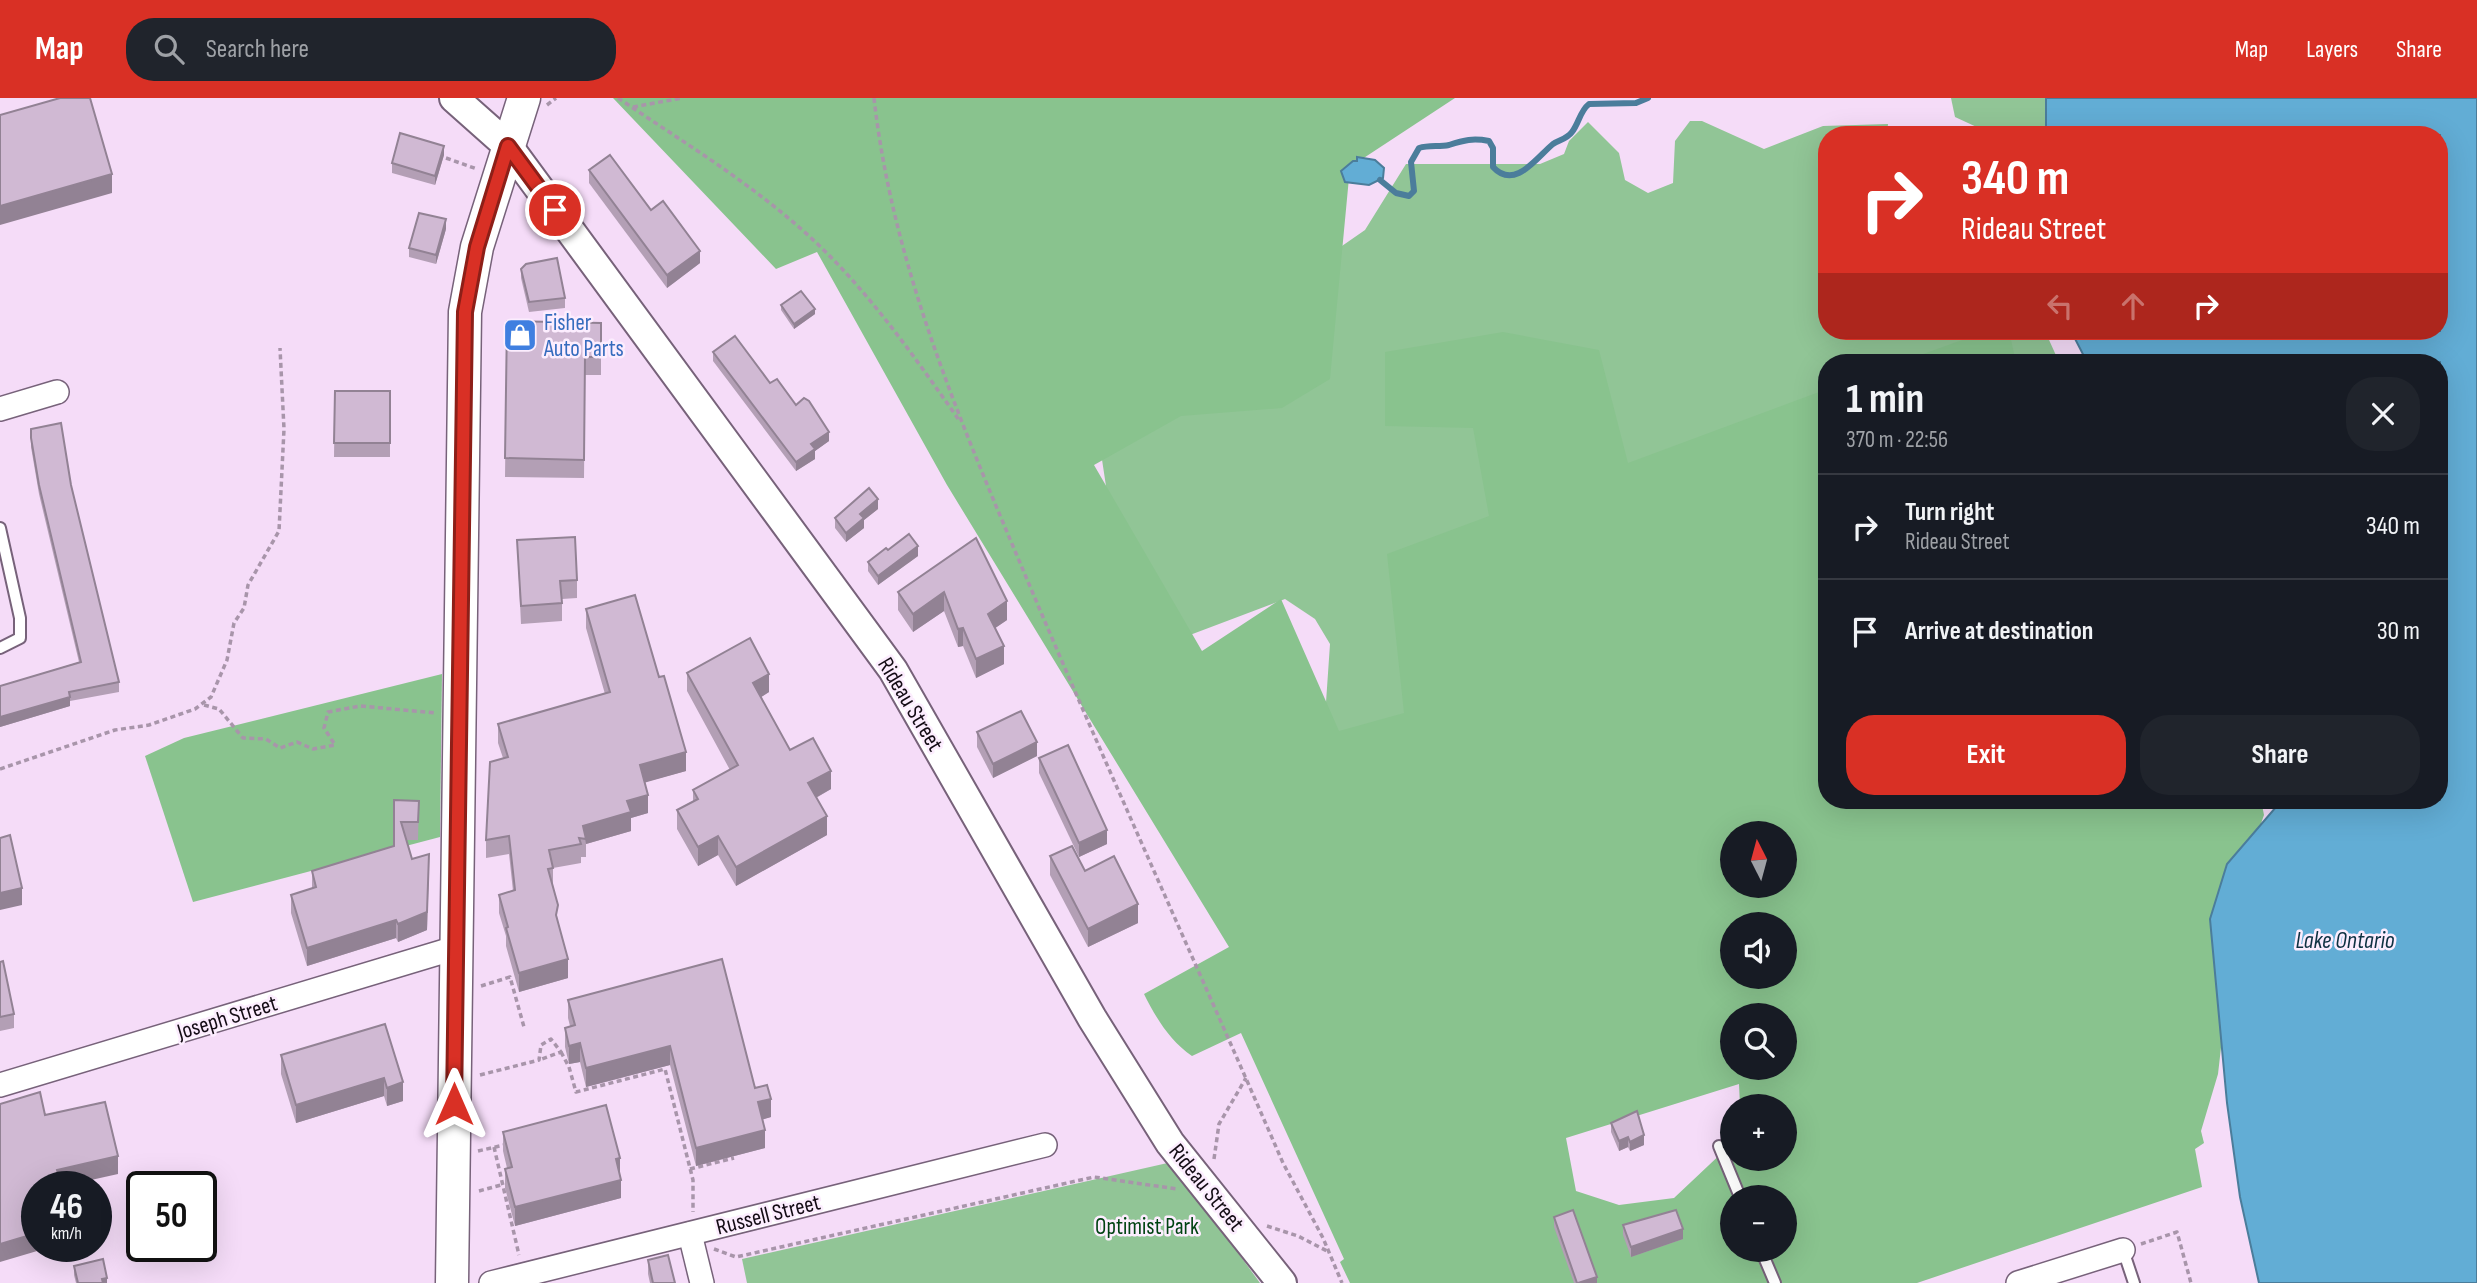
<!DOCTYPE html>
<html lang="en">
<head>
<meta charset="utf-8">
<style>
	:root { --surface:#171b24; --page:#20242c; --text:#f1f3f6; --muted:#9ea1a6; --line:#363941; --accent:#d93025 }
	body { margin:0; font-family:"Sofia Sans Condensed",sans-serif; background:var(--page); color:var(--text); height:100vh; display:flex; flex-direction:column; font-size:26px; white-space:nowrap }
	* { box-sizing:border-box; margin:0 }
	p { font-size:23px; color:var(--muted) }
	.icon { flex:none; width:38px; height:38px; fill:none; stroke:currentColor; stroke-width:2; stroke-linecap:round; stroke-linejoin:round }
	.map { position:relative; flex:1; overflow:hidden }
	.side { position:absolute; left:1818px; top:256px; width:630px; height:455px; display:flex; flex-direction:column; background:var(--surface); border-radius:28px; box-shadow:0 7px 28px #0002 }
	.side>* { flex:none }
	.guide { position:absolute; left:1818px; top:28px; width:630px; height:214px; border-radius:28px; box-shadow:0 7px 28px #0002; background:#d93025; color:#fff; overflow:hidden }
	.needle { width:46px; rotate:354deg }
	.controls { position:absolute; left:1720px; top:723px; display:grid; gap:14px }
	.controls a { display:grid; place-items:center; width:77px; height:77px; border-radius:50%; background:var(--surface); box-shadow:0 7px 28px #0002; font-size:35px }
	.speed { position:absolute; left:21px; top:1073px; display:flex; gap:14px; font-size:35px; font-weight:700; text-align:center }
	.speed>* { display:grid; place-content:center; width:91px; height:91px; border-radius:50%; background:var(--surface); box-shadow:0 7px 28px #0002; line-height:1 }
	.speed small { font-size:18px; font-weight:400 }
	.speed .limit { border:4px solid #111; border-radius:10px; background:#fff; color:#111 }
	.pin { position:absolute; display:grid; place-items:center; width:60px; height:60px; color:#fff; margin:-30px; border:4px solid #fff; border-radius:50%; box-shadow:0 2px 7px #0007 }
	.me { position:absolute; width:77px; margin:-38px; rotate:0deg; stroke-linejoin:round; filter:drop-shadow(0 0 5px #0008) }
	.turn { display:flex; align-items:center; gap:24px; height:147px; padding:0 28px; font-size:32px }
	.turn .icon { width:91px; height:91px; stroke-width:2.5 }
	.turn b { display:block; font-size:49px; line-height:60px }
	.lanes { display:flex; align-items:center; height:66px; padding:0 28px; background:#0003; justify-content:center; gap:35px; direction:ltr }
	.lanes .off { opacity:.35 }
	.round { display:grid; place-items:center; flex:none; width:74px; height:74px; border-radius:28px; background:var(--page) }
	.headline { display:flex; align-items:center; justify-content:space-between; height:119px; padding:0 28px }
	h1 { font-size:42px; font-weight:700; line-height:52px }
	.primary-button { display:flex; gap:14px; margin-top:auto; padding:14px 28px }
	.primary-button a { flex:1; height:80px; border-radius:28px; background:var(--accent); color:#fff; font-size:28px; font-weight:700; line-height:80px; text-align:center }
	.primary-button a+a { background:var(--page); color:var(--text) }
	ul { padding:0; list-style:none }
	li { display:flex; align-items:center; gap:21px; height:105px; padding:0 28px; border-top:2px solid var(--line) }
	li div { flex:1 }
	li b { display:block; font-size:26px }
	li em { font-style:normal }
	header { display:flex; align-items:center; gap:42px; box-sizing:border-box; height:98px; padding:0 35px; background:var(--accent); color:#fff }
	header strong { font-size:33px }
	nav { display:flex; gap:38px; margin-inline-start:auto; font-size:24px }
	.search { width:490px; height:63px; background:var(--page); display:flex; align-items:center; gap:18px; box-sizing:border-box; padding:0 24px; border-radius:28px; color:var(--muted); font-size:26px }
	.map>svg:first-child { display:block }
</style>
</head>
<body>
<header>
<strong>Map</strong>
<div class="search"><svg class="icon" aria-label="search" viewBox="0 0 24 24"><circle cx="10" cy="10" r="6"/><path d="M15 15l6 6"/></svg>Search here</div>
<nav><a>Map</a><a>Layers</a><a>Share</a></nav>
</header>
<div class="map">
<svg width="2477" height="1185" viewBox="0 0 2477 1185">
	<rect width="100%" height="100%" fill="#f5dcf8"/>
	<g fill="#91c596">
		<polygon points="1951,0 2046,0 2046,37 1994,37 1955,19"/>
		<polygon points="1690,23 1702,23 1764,51 1823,28 1888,26 1887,37 1827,37 1827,76 1824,85 1827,86 1827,233 1924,233 1933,239 1937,233 2045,233 2059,264 1827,264 1827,436 1346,717 1325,619 1330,546 1315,521 1285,501 1174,543 1109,408 1090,282 1303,175 1365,132 1406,66 1540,66 1564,56 1569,43 1588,24 1619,55 1625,82 1648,95 1673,85 1675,43"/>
		<polygon points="1172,1064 1260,1185 747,1185 742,1161"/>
	</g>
	<g fill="#89c38e" fill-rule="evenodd">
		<path d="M613,0H1455L1350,69L1330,281L1282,310L1181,318L1094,367L1202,553L1281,501L1339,633L1404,615L1387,456L1489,418L1473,330L1385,328V254L1503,234L1599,252L1628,365L1827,291V702H2261L2264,717L2222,837L2226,906L2218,976L2201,1033L2204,1045L2195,1051L2202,1089L1917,1185H1350L1340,1164L1344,1161L1241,935L1192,958C1170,943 1156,920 1144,896L1229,849L947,387L817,154L776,171ZM1732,735H1785V788H1732ZM1732,826H1785V878H1732ZM1732,917H1785V970H1732ZM1739,986L1740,1008H1785V1060H1732V1031L1726,1051L1674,1100L1619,1107L1576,1093L1566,1040ZM1732,1099H1785V1152H1732Z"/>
		<polygon points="1987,233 2009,233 2016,264 1901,264"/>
		<polygon points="442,576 440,739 193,804 145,658 184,640"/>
	</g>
	<g fill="#62add5" stroke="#4b7d9b" stroke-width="2">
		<polygon points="2046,0 2477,0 2477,1185 2259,1185 2240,1099 2227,1005 2210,821 2227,766 2282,702 2440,702 2440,264 2087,264 2071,233 2440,233 2440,37 2046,37"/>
		<polygon points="1357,59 1375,62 1384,70 1383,80 1369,87 1345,84 1341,73 1353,63 1357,63"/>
	</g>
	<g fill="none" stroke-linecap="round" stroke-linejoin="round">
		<path stroke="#4b7d9b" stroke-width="6" d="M1380,82L1396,95L1409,98L1414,93L1411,64L1419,50C1429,47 1439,49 1449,47C1464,42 1473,40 1489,43L1493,50V69C1515,93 1537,59 1553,46C1559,42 1567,41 1572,34C1579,25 1580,13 1589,6L1636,5L1648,0"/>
		<g stroke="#77627a" stroke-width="14">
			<g id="service">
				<polyline points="0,430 20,520 20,540 0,550"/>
				<polyline points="1719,1048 1740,1099"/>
				<polyline points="1761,1152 1775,1185"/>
				<polyline points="2123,1152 2134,1185"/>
			</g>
		</g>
		<g stroke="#77627a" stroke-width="26">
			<g id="minor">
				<polyline points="0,311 57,294"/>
				<polyline points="0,987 455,850"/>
				<polyline points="690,1136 702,1185"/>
				<polyline points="491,1185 1045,1047"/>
				<polyline points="2018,1185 2123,1152"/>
			</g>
		</g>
		<g stroke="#77627a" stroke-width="32">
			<polyline id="tertiary" points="454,0 508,48 893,572 1092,920 1170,1045 1282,1185"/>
		</g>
		<g stroke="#77627a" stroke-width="35">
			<polyline id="secondary" points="452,1185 465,214 477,149 524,0"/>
		</g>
		<g stroke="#a895aa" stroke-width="3.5" stroke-dasharray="5 3.5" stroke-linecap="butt">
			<path d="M618,0C680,42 743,80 800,130C863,185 911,254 959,322"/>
			<path d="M874,0C893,170 963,330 1029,486C1111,680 1199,872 1283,1065L1323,1140L1342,1185"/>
			<polyline points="547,7 556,0"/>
			<polyline points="633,9 682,0"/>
			<polyline points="446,60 477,71"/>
			<polyline points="204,607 219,611 243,640 266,641 280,650 297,644 313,651 335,647 324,630 328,614 360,608 437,615"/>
			<polyline points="0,671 115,632 149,627 195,611 211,599 227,562 234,525 244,510 248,487 279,433 284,331 280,250"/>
			<polyline points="481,888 510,879 524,929"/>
			<polyline points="561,954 569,969 576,994 665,971 693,1082 693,1114"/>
			<polyline points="480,977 539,962 541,947 551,941 561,954 539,962"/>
			<polyline points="494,1049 519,1157"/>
			<polyline points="478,1053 504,1047"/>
			<polyline points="1214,1061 1219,1026 1246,980"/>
			<polyline points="690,1071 734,1060"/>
			<polyline points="479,1093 501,1087"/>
			<polyline points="1267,1128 1298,1138 1327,1153"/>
			<polyline points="2141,1146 2177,1134 2191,1185"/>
			<polyline points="714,1151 736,1159 1094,1079 1177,1091"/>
		</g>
		<use href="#service" stroke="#fff" stroke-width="10"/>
		<use href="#minor" stroke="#fff" stroke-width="23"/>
		<use href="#tertiary" stroke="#fff" stroke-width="28"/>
		<use href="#secondary" stroke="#fff" stroke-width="32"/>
	</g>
	<g fill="#b39fb5">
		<polygon points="444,57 435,87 392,75 392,65"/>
		<polygon points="589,72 651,112 700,165 667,190 589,85"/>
		<polygon points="446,131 436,166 409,159 409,150"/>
		<polygon points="521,171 565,200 565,210 529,214 521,180"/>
		<polygon points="781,207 815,216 794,231 781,212"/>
		<polygon points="507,223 601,225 601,277 585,277 584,380 505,379"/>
		<polygon points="713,254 770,285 796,307 829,343 815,353 815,361 796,373 713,263"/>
		<polygon points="335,293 390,293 390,359 334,359"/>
		<polygon points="31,331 71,387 119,584 119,594 70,603 70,608 0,629 0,588 79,564 39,396 31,349"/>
		<polygon points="878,411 864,422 864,430 846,444 835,430 835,420"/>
		<polygon points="976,440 1007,522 995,530 1004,566 976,580 963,548 958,549 944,513 913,534 898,512 898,494"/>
		<polygon points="517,442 577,482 577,500 562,501 562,523 521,526"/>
		<polygon points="888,452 918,458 878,487 868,473 868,464"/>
		<polygon points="586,511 686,673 645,684 648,715 631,720 631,733 586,746 586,759 581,759 581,765 553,770 553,787 558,826 568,880 519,894 506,848 506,838 499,815 499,797 513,793 509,756 486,760 486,742 503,660 498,645 498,626 605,596 586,530"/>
		<polygon points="687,575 769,594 761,599 790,652 831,691 816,700 827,737 736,788 718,757 698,768 677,731 677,712 693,703 693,692 730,672 687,593"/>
		<polygon points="977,634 1037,658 993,680 977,649"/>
		<polygon points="1039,660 1107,746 1079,759 1039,675"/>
		<polygon points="394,702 419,703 418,742 406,742 412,761 429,774 427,832 398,844 396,840 307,868 291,815 291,797 312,791 312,773 394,748"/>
		<polygon points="1050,758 1085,773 1138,825 1088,849 1050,777"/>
		<polygon points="0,864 14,916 14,930 0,933"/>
		<polygon points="568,902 755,990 771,1019 763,1021 765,1050 696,1068 670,967 586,989 580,964 569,966 565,949 565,930 570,928 568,920"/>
		<polygon points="385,926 403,1003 387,1008 384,998 296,1025 281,976 281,957"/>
		<polygon points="1611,1025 1644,1047 1630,1053 1628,1049 1619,1053 1611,1034"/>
		<polygon points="503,1034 620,1077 621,1100 515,1128 505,1090 505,1071 507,1070 503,1053"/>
		<polygon points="1554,1119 1597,1185 1574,1185 1554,1129"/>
		<polygon points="1623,1127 1683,1141 1631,1159 1623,1137"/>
		<polygon points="648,1162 675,1185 650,1185 648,1176"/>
		<polygon points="74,1168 107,1185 76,1185 74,1177"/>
	</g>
	<g fill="#928294">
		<polygon points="444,48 444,57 435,87 435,78"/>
		<polygon points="112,76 112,95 0,127 0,108"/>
		<polygon points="446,121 446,131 436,166 436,157"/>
		<polygon points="700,153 700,165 667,190 667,177"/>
		<polygon points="815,211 815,216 794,231 794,226"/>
		<polygon points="829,334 829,343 815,353 815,361 796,373 796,364 811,346"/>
		<polygon points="878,401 878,411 864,422 864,430 846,444 846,435 860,416"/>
		<polygon points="918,448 918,458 878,487 878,478"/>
		<polygon points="944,494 944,513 913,534 913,516"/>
		<polygon points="1007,503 1007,522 988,535 988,516"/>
		<polygon points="963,530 963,548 958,549 958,531"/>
		<polygon points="1004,548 1004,566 976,580 976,561"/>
		<polygon points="769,576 769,594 753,604 753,585"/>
		<polygon points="70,599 70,608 0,629 0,619"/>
		<polygon points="1037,644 1037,658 993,680 993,666"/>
		<polygon points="686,654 686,673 640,686 640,667"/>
		<polygon points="831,673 831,691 808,704 808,685"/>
		<polygon points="648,697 648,715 631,720 631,733 586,746 583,728 627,703"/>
		<polygon points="827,718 827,737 736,788 736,769"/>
		<polygon points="1107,732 1107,746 1079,759 1079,745"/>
		<polygon points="718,738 718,757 698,768 698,749"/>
		<polygon points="429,756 427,832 398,844 398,826"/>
		<polygon points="22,790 22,807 0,812 0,795"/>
		<polygon points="1138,806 1138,825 1088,849 1088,831"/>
		<polygon points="396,822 396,840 307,868 307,850"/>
		<polygon points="568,861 568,880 519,894 519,875"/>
		<polygon points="580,945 580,964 569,966 569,948"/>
		<polygon points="670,948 670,967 586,989 586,970"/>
		<polygon points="384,980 384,998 296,1025 296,1007"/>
		<polygon points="403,984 403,1003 387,1008 387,990"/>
		<polygon points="771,1001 771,1019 758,1023 758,1004"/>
		<polygon points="765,1032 765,1050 696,1068 696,1050"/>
		<polygon points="1644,1037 1644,1047 1630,1053 1630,1044"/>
		<polygon points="1628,1039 1628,1049 1619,1053 1619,1043"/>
		<polygon points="118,1058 118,1076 64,1088 57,1088 57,1072"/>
		<polygon points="620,1060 620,1079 616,1061"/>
		<polygon points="621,1082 621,1100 515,1128 515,1109"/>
		<polygon points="1683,1131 1683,1141 1631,1159 1631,1149"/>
		<polygon points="37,1135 37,1148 54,1148 0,1164 0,1146"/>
		<polygon points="1597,1179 1597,1185 1578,1185"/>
		<polygon points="107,1180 107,1185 102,1185 102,1181"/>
	</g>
	<g fill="#d0b9d3" stroke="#928294" stroke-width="2">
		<polygon points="60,0 90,0 112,76 0,108 0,17"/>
		<polygon points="400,35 444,48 435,78 392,65"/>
		<polygon points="610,57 651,112 663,103 700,153 667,177 589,72"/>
		<polygon points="419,115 446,121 436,157 409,150"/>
		<polygon points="557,160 565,200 529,204 521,171 526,166"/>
		<polygon points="801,193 815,211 794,226 781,207"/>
		<polygon points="507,223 601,225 601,259 585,259 584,362 505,360"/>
		<polygon points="735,238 770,285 777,281 796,307 804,300 809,303 829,334 811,346 815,351 796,364 713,254"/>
		<polygon points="335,293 390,293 390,345 334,345"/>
		<polygon points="61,325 71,387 119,584 69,594 70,599 0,619 0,588 81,564 39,387 31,340 31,331"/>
		<polygon points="869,390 878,401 860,416 864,420 846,435 835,420"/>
		<polygon points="909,436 918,448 878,478 868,464 886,450 888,452"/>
		<polygon points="575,439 577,482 560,483 562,505 521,508 517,442"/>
		<polygon points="976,440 1007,503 988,516 1004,548 976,561 963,530 958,531 944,494 913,516 898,494"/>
		<polygon points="635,497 659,579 664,578 686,654 640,667 648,697 627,703 631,714 583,728 586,741 579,740 581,746 549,752 553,770 548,771 558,807 556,817 568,861 519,875 506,830 508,829 499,797 515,792 509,738 486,742 490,664 508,659 498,626 610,594 586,511"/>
		<polygon points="750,540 769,576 753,585 790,652 813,640 831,673 808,685 827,718 736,769 718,738 698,749 677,712 698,701 693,692 738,667 687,575"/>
		<polygon points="1021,613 1037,644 993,666 977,634"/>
		<polygon points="1068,647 1107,732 1079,745 1039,660"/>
		<polygon points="394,702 419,703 418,724 401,724 412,761 429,756 427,814 398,826 396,822 307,850 291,797 316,789 312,773 394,748"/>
		<polygon points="10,737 22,790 0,795 0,740"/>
		<polygon points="1072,748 1085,773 1114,758 1138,806 1088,831 1050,758"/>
		<polygon points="722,861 755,990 767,987 771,1001 758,1004 765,1032 696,1050 670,948 586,970 580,945 569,948 565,930 575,927 568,902"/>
		<polygon points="3,863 14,916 0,919 0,864"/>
		<polygon points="385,926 403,984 387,990 384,980 296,1007 281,957"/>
		<polygon points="40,994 45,1017 105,1004 118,1058 57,1072 61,1088 37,1088 37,1135 0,1146 0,1006"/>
		<polygon points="606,1007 620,1060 616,1061 621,1082 515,1109 505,1071 512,1069 503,1034"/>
		<polygon points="1637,1013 1644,1037 1630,1044 1628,1039 1619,1043 1611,1025"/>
		<polygon points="1573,1112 1597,1179 1578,1185 1577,1185 1554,1119"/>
		<polygon points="1676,1112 1683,1131 1631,1149 1623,1127"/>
		<polygon points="668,1157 675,1185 653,1185 648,1162"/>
		<polygon points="103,1161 107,1180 102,1181 103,1185 78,1185 74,1168"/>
	</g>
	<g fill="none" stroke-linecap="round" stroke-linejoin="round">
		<g stroke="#8d1f18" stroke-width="18">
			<polyline id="route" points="454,1006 465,214 477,149 508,48 555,112"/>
		</g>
		<use href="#route" stroke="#d93025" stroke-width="12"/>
	</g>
	<defs>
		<g id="shop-square" transform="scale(1.75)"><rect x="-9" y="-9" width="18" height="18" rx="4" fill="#3f7fe0" stroke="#fcedfe"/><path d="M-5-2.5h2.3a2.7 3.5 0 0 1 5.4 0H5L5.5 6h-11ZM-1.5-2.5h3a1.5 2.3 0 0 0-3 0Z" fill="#fff"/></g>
	</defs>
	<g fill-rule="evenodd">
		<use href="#shop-square" x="520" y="237"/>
	</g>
	<g text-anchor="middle" stroke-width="5" stroke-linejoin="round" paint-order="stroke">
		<g font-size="23" fill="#366cbe" stroke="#fcedfe" text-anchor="start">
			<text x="544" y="232">Fisher<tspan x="544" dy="26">Auto Parts</tspan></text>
		</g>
		<g font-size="23" fill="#140c15" stroke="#fcedfe">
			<text transform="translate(911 606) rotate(59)" y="8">Rideau Street</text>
			<text transform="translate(227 919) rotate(-17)" y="8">Joseph Street</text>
			<text transform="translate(1207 1089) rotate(51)" y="8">Rideau Street</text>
			<text transform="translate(768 1116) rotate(-14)" y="8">Russell Street</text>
		</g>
		<g font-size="23" fill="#004312" stroke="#fcedfe">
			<text x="1147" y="1136">Optimist Park</text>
		</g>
		<g font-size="24" font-style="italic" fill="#0e3142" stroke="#fcedfe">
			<text x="2345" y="850">Lake Ontario</text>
		</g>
	</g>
</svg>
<div class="controls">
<a><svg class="needle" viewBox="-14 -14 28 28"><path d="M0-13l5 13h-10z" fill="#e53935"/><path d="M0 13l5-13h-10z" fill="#9ea1a6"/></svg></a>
<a><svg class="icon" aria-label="sound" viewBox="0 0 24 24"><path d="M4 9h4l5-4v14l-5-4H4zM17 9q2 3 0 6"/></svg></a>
<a><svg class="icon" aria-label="search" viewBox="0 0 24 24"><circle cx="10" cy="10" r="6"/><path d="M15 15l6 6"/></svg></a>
<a>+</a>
<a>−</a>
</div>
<div class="speed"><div>46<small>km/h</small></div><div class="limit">50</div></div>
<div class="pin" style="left:555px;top:112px;background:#d93025"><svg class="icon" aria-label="arrive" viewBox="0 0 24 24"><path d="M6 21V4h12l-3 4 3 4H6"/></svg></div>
<svg class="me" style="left:454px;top:1006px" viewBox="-20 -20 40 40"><path d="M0-17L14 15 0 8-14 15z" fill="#d93025" stroke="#fff" stroke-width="4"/></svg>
<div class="guide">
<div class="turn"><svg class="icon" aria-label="right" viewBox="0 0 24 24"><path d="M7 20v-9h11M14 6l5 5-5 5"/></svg><div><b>340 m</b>Rideau Street</div></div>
<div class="lanes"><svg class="icon off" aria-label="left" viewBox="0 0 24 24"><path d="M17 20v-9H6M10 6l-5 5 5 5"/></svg><svg class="icon off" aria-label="ahead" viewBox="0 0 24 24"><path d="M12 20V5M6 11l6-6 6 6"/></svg><svg class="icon" aria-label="right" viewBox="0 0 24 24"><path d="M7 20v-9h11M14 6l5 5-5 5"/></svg></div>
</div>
<section class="side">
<div class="headline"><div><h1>1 min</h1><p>370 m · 22:56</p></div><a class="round"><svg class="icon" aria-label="close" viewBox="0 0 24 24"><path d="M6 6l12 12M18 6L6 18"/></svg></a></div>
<ul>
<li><svg class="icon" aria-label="right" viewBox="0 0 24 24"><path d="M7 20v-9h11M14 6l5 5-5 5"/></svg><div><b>Turn right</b><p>Rideau Street</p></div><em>340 m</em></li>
<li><svg class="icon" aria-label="arrive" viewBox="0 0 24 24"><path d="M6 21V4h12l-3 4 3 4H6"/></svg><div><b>Arrive at destination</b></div><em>30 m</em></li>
</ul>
<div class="primary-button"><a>Exit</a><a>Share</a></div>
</section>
</div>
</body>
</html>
